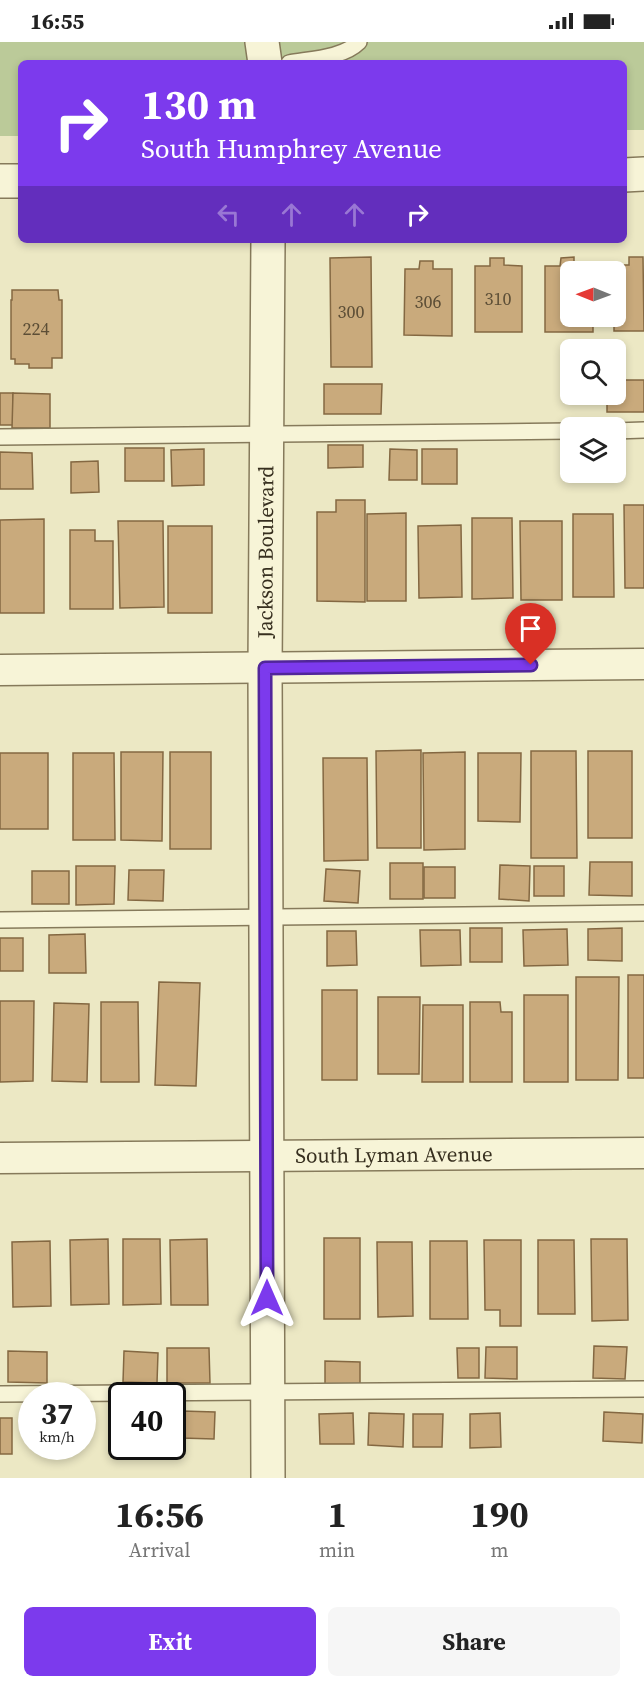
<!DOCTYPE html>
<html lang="en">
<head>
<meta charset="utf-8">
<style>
	:root { --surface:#fff; --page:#f6f6f6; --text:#222; --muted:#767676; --accent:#7c3aed }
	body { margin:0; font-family:"Source Serif 4",serif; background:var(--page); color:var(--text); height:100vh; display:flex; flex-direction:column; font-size:22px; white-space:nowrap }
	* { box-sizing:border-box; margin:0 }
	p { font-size:20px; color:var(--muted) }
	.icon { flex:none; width:33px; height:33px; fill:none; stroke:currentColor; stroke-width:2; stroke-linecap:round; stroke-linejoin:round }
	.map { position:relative; height:1436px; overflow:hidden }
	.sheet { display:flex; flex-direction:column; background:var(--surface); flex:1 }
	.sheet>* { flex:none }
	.banner { position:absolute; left:18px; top:18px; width:609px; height:183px; border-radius:9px; box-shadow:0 3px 9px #0003; background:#7c3aed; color:#fff; overflow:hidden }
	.needle { width:39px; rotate:271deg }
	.tools { position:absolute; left:560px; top:219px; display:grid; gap:12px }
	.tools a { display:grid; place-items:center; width:66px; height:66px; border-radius:9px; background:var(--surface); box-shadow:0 3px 9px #0003; font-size:30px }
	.speed { position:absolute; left:18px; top:1340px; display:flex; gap:12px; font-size:30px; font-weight:700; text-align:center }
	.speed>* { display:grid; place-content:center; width:78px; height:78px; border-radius:50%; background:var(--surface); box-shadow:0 3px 9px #0003; line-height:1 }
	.speed small { font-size:15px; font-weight:400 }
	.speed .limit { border:3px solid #111; border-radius:9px; background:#fff; color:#111 }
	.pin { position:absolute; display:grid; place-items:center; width:51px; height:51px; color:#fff; margin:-62px -26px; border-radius:50% 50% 50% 0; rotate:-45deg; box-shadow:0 0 6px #0007 }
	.pin .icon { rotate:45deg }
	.me { position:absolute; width:66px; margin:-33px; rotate:0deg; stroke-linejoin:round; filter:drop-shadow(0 0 4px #0008) }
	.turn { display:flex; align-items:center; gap:21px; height:126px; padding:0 24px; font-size:27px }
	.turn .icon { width:78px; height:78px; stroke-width:2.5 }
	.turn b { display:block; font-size:42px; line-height:51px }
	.lanes { display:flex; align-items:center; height:57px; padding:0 24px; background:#0003; justify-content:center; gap:30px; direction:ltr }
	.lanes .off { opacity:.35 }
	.eta { display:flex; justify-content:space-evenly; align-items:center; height:102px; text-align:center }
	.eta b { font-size:36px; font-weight:700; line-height:42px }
	.action { display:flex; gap:12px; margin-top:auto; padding:12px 24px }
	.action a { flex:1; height:69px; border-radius:9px; background:var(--accent); color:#fff; font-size:24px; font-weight:700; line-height:69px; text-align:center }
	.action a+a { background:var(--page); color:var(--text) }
	.status { display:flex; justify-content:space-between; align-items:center; height:42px; padding:0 30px; background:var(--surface); direction:ltr }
	.status svg { height:16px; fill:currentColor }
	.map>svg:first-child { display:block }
</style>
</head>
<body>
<div class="status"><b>16:55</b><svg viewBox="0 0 49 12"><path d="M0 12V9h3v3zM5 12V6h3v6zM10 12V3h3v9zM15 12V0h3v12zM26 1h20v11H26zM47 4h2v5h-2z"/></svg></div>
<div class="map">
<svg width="644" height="1436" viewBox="0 0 644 1436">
	<rect width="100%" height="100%" fill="#ece8c4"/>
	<polygon fill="#bbca99" points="0,0 644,0 644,88 624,88 624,21 21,21 21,94 0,94"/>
	<g fill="#c9aa7c" stroke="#846842" stroke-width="1.5">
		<polygon points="371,215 372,325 331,325 330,216"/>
		<polygon points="574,215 574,223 593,223 593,230 570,230 570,274 593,274 593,290 545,290 545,224 560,224 561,216"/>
		<polygon points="629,215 643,215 644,289 614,289 614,223 629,223"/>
		<polygon points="490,216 504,216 504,223 522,224 522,290 475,290 475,224 490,224"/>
		<polygon points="420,219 433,219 433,227 452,227 452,294 404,293 405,227 419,227"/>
		<polygon points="12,248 58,248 59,258 62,258 62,316 52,316 52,326 29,326 29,322 15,322 15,317 11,317 11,258 12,258"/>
		<polygon points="615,338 644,338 644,370 607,370 607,352 615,352"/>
		<polygon points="324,342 382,342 381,372 324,372"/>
		<rect x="0" y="351" width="13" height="32"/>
		<polygon points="13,351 50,352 50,386 12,386"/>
		<polygon points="328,403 363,403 363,425 328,426"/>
		<rect x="125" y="406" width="39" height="33"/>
		<polygon points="204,407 204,443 172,444 171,408"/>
		<polygon points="390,407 417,408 417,438 389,438"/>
		<rect x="422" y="407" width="35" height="35"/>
		<polygon points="0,410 32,411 33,447 0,447"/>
		<polygon points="98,419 99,450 71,451 71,420"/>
		<polygon points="336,458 365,458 365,560 317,559 317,470 336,470"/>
		<polygon points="624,463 644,463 644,546 625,546"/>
		<polygon points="406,471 406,559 367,559 367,472"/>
		<polygon points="573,472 613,472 614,555 573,555"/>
		<polygon points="472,476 512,476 513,556 472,557"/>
		<polygon points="44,477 44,571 0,571 0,478"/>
		<polygon points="118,479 163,479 164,565 120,566"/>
		<polygon points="520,479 562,479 562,558 521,558"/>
		<polygon points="461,483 462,555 419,556 418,484"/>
		<rect x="168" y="484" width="44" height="87"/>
		<polygon points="70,488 95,488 95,499 113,499 113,567 70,567"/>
		<polygon points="421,708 421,806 377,806 376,709"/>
		<polygon points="531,709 576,709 577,816 531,816"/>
		<rect x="588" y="709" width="44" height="87"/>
		<polygon points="121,710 163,710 162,799 121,798"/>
		<rect x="170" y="710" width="41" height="97"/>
		<polygon points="465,710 465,807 424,808 423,711"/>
		<rect x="0" y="711" width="48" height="76"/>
		<polygon points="73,711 114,711 115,798 73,798"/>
		<polygon points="478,711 521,711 520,780 478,779"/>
		<polygon points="323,716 367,716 368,818 324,819"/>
		<polygon points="590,820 632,820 632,854 589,853"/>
		<rect x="390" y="821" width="33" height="36"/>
		<polygon points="500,823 530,824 529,859 499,857"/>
		<polygon points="76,824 115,824 114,862 76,863"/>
		<rect x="534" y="824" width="30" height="30"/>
		<rect x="424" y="825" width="31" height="31"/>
		<polygon points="326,827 360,829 358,861 324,859"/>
		<polygon points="129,828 164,828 163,859 128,858"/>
		<rect x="32" y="829" width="37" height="33"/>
		<rect x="470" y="886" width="32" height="34"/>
		<polygon points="622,886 622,919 588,918 588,887"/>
		<polygon points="567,887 568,923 524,924 523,888"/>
		<polygon points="420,888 460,888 461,923 421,924"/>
		<polygon points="327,889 356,889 357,923 327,924"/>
		<polygon points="85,892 86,931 49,931 49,893"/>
		<rect x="0" y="896" width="23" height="33"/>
		<rect x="628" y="933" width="16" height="103"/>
		<polygon points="576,935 619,935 618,1038 576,1038"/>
		<polygon points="159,940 200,941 196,1044 155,1043"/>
		<rect x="322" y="948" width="35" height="90"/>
		<rect x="524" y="953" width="44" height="87"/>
		<polygon points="378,955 420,955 419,1032 378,1032"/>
		<polygon points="0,959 34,959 33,1039 0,1040"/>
		<polygon points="101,960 138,960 139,1040 101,1040"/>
		<polygon points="470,960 500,960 501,970 512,970 512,1040 470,1040"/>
		<polygon points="54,961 89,962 87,1040 52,1039"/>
		<polygon points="423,963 463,963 463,1040 422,1040"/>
		<rect x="324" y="1196" width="36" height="81"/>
		<polygon points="108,1197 109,1262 71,1263 70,1198"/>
		<polygon points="123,1197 160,1197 161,1262 123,1263"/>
		<polygon points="207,1197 208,1263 171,1263 170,1198"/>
		<polygon points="591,1197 627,1197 628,1278 592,1279"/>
		<polygon points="484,1198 521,1198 521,1284 500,1284 500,1268 485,1268"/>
		<polygon points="538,1198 574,1198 575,1272 538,1272"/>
		<polygon points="50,1199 51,1264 13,1265 12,1200"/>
		<polygon points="430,1199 467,1199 468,1277 430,1277"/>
		<polygon points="377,1200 412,1200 413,1274 378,1275"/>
		<polygon points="594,1304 627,1305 625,1337 593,1336"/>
		<polygon points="486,1305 517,1305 517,1337 485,1336"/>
		<polygon points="167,1306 209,1306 210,1341 167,1341"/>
		<polygon points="457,1306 479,1306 479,1336 458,1336"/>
		<polygon points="8,1309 47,1310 47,1341 8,1340"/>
		<polygon points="124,1309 158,1311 157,1341 123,1340"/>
		<polygon points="325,1319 360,1320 360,1343 325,1343"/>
		<polygon points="182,1369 215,1370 214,1397 181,1396"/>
		<polygon points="604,1370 643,1372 642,1401 603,1399"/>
		<polygon points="353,1371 354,1402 320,1402 319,1372"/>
		<polygon points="369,1371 404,1372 403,1405 368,1403"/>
		<polygon points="500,1371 501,1405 470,1406 470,1372"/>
		<polygon points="413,1372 443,1372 442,1405 413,1405"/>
		<rect x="0" y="1376" width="12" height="36"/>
		<rect x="127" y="1404" width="31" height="6"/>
	</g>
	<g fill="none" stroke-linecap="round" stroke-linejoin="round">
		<g stroke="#867a5b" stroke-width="18">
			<g id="service">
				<path d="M289,21C311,17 343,16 359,0"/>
				<polyline points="615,389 644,388"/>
				<polyline points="0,395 570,389"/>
				<polyline points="0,878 644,871"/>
				<polyline points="0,1352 644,1347"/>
			</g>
		</g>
		<g stroke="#867a5b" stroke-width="33">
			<g id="minor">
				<polyline points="0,628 644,622"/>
				<path id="s1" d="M0,1116L644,1111"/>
			</g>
		</g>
		<g stroke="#867a5b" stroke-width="36">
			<g id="tertiary">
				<polyline points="262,0 265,21"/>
				<polyline points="624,133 644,132"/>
				<polyline points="0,139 21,139"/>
				<path id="s2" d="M268,1436L265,626L268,198"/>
			</g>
		</g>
		<use href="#service" stroke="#f7f4d7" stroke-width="15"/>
		<use href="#minor" stroke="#f7f4d7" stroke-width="30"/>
		<use href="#tertiary" stroke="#f7f4d7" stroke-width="33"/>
	</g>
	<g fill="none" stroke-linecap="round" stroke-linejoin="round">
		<g stroke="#51269a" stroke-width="15">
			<polyline id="route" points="267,1256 265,626 531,623"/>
		</g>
		<use href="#route" stroke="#7c3aed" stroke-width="10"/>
	</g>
	<g text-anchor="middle" stroke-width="6" stroke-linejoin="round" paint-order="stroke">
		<g font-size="18" fill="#5c4e36">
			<text x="498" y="263">310</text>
			<text x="428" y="266">306</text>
			<text x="351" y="276">300</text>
			<text x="36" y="293">224</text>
		</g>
		<g font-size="21" fill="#372f1f" stroke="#f4f0d4">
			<text dy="7" stroke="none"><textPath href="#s2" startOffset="926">Jackson Boulevard</textPath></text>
			<text dy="7" stroke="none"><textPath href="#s1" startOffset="394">South Lyman Avenue</textPath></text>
		</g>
	</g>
</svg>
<div class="tools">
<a><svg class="needle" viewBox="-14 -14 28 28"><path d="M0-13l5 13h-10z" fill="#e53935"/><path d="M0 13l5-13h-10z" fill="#767676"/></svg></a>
<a><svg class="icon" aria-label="search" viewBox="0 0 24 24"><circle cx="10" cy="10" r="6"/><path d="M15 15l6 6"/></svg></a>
<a><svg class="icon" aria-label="layers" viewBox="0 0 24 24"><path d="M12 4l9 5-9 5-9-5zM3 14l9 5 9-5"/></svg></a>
</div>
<div class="speed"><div>37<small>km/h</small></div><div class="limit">40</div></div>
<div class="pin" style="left:531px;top:623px;background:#d93025"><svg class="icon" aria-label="arrive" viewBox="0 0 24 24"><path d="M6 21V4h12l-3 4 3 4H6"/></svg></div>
<svg class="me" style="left:267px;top:1256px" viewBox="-20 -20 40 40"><path d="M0-17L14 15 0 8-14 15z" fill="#7c3aed" stroke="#fff" stroke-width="4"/></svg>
<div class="banner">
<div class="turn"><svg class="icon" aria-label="right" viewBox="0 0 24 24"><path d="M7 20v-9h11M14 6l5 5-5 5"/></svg><div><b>130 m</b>South Humphrey Avenue</div></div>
<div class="lanes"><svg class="icon off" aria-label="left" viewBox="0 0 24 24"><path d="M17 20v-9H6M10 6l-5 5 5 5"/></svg><svg class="icon off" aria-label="ahead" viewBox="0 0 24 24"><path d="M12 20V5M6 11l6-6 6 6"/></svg><svg class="icon off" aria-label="ahead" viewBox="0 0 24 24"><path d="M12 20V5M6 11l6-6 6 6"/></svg><svg class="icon" aria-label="right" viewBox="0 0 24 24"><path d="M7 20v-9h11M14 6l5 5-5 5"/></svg></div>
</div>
</div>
<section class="sheet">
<div class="eta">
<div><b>16:56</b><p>Arrival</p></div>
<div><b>1</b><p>min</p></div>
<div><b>190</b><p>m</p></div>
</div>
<div class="action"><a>Exit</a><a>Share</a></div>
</section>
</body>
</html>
